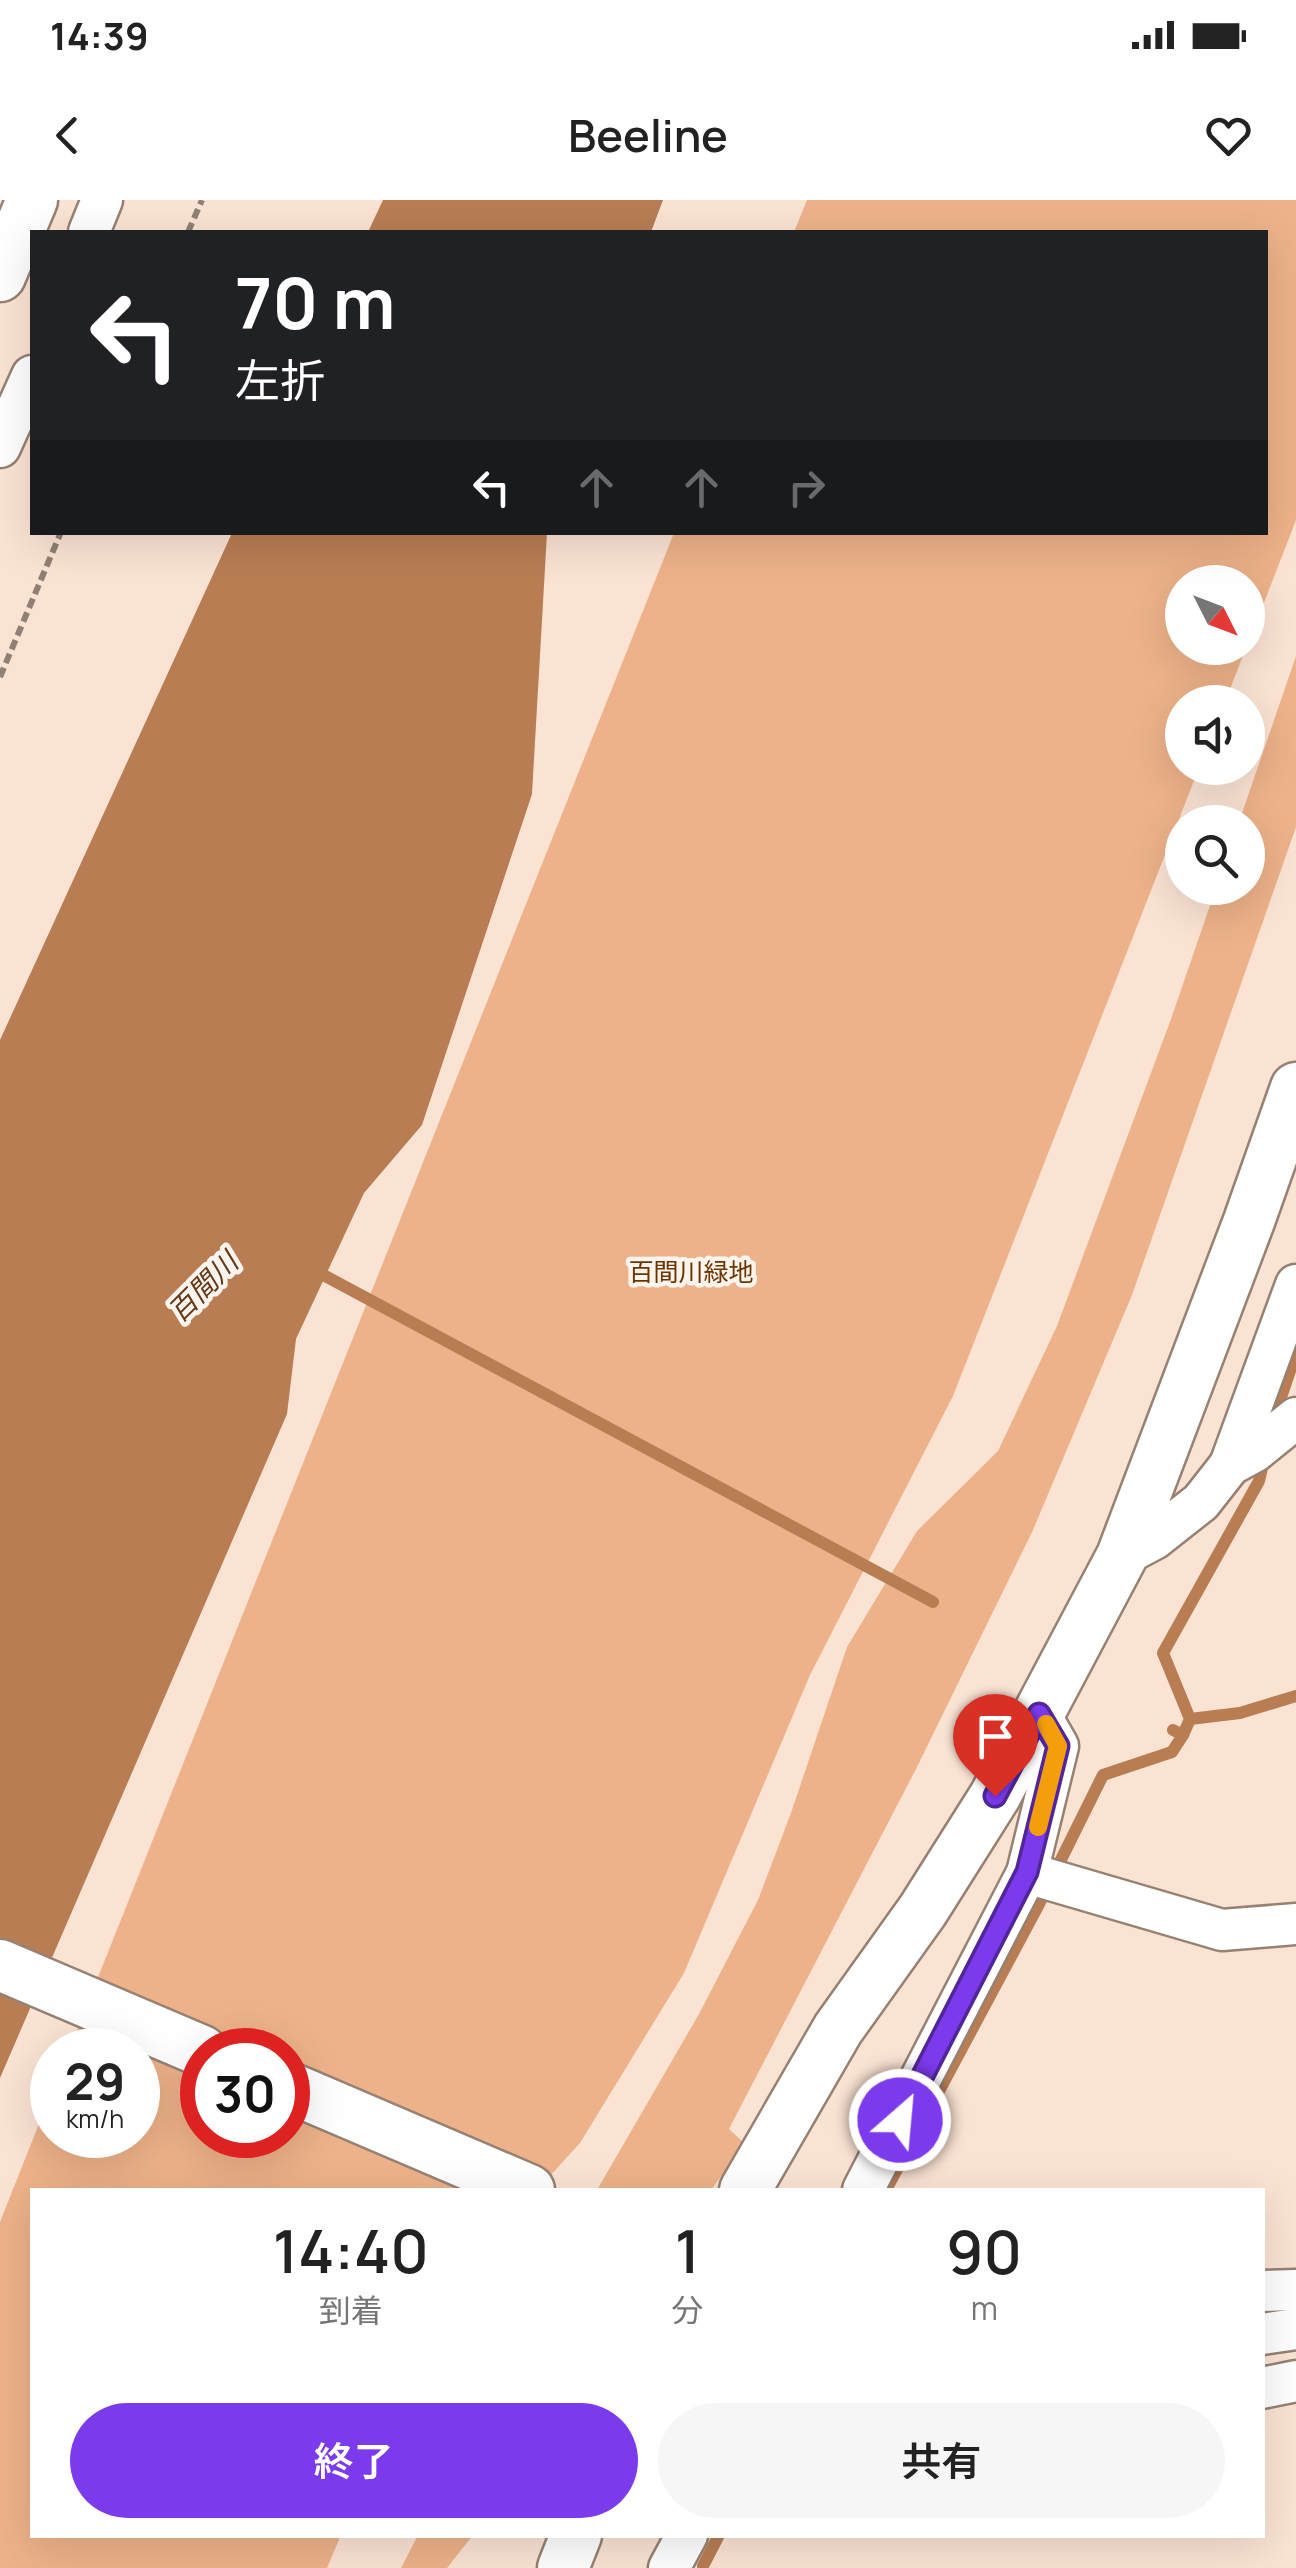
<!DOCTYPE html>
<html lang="ja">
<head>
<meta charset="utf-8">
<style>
	:root { --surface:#fff; --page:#f6f6f6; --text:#222; --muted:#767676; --accent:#7c3aed }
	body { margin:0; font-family:Manrope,"Noto Sans JP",sans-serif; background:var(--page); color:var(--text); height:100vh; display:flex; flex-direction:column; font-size:38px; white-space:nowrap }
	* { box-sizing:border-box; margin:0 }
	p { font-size:32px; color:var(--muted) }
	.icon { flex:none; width:55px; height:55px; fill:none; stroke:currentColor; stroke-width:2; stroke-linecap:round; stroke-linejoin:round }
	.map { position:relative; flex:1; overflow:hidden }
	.details { position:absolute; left:30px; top:1988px; width:1235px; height:350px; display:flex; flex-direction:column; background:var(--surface); border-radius:0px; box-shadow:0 10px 40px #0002 }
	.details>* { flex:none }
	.top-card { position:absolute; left:30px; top:30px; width:1238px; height:305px; border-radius:0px; box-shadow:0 10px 40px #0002; background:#202124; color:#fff; overflow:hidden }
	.needle { width:65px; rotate:132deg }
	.controls { position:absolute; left:1165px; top:365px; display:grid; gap:20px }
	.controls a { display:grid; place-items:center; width:100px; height:100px; border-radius:50%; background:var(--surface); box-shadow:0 10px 40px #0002; font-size:50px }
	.speed { position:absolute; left:30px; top:1828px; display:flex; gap:20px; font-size:50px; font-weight:700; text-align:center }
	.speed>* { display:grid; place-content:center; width:130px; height:130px; border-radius:50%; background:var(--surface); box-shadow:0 10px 40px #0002; line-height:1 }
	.speed small { font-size:25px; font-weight:400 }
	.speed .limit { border:15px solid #d22; background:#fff; color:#111 }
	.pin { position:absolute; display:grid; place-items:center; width:85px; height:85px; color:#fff; margin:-102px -42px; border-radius:50% 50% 50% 0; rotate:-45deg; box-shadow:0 0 10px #0007 }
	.pin .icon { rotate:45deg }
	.me { position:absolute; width:110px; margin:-55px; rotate:27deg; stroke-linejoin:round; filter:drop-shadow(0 0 8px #0008) }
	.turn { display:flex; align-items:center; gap:35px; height:210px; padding:0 40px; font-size:45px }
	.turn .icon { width:130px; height:130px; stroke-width:2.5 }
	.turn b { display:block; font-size:70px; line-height:85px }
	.lanes { display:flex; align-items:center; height:95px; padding:0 40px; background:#0003; justify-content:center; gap:50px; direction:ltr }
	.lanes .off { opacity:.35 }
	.eta { display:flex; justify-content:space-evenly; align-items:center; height:170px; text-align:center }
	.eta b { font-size:60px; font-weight:600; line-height:70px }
	.button { display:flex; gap:20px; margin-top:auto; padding:20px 40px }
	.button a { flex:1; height:115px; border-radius:60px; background:var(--accent); color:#fff; font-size:40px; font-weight:600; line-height:115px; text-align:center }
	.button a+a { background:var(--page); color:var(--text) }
	.status { display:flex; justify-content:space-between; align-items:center; height:70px; padding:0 50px; background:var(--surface); direction:ltr }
	.status svg { height:28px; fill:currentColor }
	header { display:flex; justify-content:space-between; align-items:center; height:130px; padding:0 40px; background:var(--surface); font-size:45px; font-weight:600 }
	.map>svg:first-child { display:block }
</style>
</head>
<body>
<div class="status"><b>14:39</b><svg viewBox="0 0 49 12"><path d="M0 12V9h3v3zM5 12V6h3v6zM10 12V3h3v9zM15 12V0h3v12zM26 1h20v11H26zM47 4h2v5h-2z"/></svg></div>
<header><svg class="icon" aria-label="back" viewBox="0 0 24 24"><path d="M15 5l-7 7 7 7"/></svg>Beeline<svg class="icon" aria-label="heart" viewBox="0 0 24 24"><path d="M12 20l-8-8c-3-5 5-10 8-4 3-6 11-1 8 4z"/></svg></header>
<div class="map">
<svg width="1296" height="2368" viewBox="0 0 1296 2368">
	<rect width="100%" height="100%" fill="#fbe3d3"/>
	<g fill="#edb289" fill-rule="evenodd">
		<path d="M807,0H1296V320L1248,444V382H1182V448H1246L1225,502H1182V568H1199L953,1196L810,1475L684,1773L580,1943L537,1990H32V2335H341L327,2368H0V2022L52,1891V1935H138V1850H69L674,333L1265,332V32H794ZM202,1850H288V1935H202Z"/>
		<polygon points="1296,456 1296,627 1132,1095 1033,1330 916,1569 729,1929 745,1944 711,1990 597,1990 699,1814 758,1700 791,1613 847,1447 917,1331 998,1251 1057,1126 1171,819 1216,688 1248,688 1248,622 1239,622"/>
		<polygon points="418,2335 473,2335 447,2368 401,2368"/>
	</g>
	<g fill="#b87d53">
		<polygon points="383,0 663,0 651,32 368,32"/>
		<polygon points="232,333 547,333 532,594 422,925 364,993 296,1139 287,1214 0,1878 0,840"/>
	</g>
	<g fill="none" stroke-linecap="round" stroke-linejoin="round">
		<g stroke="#b87d53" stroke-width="12">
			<polyline points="314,1070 933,1402"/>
			<polyline points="1273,1221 1296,1153"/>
			<polyline points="1190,1519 1240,1513 1296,1496"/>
			<polyline points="1183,1535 1190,1519 1163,1453 1259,1281 1265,1255"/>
			<polyline points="886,1990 1037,1708 1103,1575 1172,1552 1183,1535 1173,1530"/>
			<polyline points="703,2366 719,2335"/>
		</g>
		<g stroke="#978172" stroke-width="45">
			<g id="minor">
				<polyline points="89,32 102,0"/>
				<polyline points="0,247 32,176"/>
				<polyline points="1230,1265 1296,1085"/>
				<polyline points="1122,1356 1154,1339 1201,1302 1230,1265 1254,1252 1296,1218"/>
				<polyline points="1027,1673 1222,1730 1296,1724"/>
				<polyline points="863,1990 1027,1673 1058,1546 1039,1513"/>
				<polyline points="1262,2091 1296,2090"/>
				<polyline points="1262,2134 1296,2129"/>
				<polyline points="1262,2188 1296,2181"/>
				<polyline points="669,2368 687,2335"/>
			</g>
		</g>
		<g stroke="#978172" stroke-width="55">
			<g id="tertiary">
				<polyline points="0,76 32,0"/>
				<polyline points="0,1765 202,1851"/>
				<polyline points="288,1887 529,1990"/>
				<polyline points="745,1990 838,1829 923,1710 995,1596 1122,1356 1249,1021 1296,888"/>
				<polyline points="563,2368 576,2335"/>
			</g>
		</g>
		<g stroke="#908075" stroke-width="6" stroke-dasharray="10 5" stroke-linecap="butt">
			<polyline points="188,32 202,0"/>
			<polyline points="0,477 61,332"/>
		</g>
		<use href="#minor" stroke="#fff" stroke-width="40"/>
		<use href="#tertiary" stroke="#fff" stroke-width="50"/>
	</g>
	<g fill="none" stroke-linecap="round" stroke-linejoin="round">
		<g stroke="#51269a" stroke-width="25">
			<polyline id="route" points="900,1920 1027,1672 1058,1546 1039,1514 995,1596"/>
		</g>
		<use href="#route" stroke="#7c3aed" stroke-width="18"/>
		<polyline stroke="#f59e0b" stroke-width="18" points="1038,1627 1058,1546 1046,1524"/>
	</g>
	<g text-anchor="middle" stroke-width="9" stroke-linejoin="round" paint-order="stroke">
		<g font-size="25" fill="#6c3500" stroke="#fdf4ed">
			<text x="691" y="1081">百間川緑地</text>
		</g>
		<g font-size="28" font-style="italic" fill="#623919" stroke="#fdf4ed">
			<text transform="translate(203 1087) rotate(-45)" y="10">百間川</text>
		</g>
	</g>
</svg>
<div class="controls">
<a><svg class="needle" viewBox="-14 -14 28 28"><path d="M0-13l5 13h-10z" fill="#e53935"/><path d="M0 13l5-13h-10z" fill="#767676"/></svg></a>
<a><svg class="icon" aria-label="sound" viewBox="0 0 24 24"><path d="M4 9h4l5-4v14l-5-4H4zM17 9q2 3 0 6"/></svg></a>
<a><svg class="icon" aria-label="search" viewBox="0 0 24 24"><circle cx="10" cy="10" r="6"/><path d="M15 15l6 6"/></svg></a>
</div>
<div class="speed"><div>29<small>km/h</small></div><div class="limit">30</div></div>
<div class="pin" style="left:995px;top:1596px;background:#d93025"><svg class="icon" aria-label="arrive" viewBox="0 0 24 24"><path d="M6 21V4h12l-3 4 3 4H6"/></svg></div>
<svg class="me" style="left:900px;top:1920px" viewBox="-20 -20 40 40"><circle r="17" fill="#7c3aed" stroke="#fff" stroke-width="3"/><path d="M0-11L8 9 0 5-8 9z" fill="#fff"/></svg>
<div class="top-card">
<div class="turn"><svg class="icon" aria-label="left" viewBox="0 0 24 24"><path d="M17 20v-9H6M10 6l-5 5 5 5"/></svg><div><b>70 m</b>左折</div></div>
<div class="lanes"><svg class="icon" aria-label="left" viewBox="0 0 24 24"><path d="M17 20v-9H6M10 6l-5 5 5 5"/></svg><svg class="icon off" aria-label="ahead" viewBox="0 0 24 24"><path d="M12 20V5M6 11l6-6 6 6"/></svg><svg class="icon off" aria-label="ahead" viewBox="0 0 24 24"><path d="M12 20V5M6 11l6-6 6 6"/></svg><svg class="icon off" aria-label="right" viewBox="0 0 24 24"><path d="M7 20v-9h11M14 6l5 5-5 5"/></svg></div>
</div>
<section class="details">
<div class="eta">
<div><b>14:40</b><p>到着</p></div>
<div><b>1</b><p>分</p></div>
<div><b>90</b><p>m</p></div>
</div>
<div class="button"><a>終了</a><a>共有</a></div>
</section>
</div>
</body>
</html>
